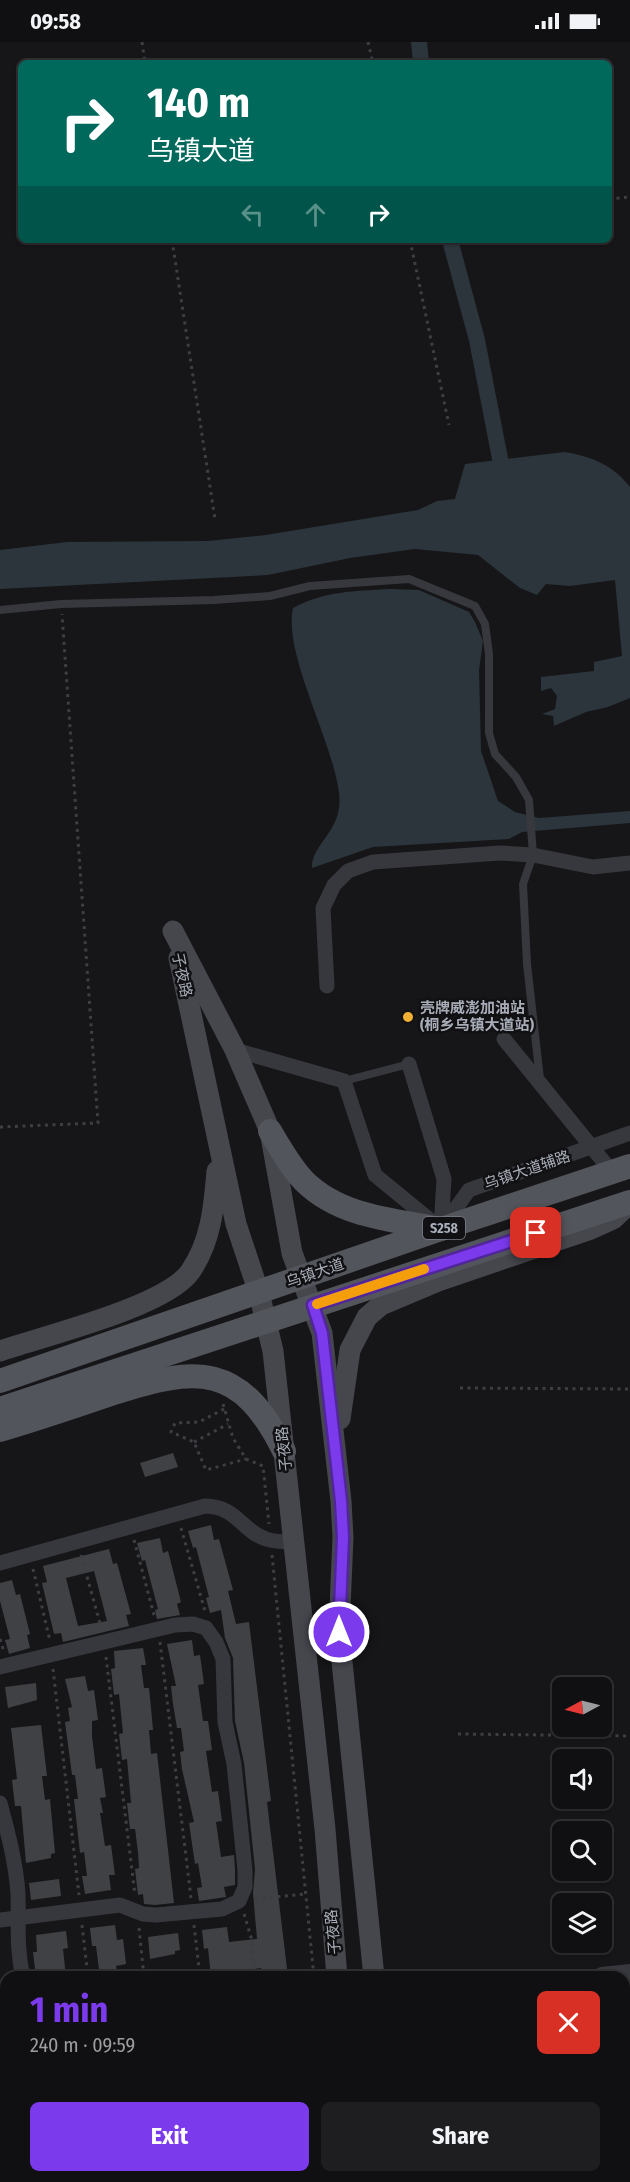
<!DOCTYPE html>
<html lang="en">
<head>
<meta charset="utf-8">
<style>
	:root { --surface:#101012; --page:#1e1e20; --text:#f1f3f6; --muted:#9c9d9f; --line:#303032; --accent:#7c3aed }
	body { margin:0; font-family:"Fira Sans Condensed","Noto Sans SC",sans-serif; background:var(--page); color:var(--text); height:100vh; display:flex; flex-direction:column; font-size:22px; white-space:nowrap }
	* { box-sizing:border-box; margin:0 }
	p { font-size:20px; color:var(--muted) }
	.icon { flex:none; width:33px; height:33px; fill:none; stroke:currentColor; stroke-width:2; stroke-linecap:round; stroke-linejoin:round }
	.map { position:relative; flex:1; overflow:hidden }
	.details { position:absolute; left:0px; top:1929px; width:630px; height:212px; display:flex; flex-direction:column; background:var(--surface); border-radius:18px 18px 0 0; box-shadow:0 2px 4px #0004,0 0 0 2px var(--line) }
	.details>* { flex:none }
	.banner { position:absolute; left:18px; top:18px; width:594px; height:183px; border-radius:9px; box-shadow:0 2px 4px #0004,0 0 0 2px var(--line); background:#00695c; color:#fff; overflow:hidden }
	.needle { width:39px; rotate:263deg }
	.controls { position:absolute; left:552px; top:1635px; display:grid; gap:12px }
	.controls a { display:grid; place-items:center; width:60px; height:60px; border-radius:9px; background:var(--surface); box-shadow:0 2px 4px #0004,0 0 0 2px var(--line); font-size:30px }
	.pin { position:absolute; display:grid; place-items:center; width:51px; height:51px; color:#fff; margin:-26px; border-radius:12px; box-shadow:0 3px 9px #0006 }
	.me { position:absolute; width:66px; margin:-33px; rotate:0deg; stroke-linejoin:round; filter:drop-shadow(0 0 4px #0008) }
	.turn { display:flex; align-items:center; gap:21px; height:126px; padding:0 30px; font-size:27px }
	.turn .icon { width:78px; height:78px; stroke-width:2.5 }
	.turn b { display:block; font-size:42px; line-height:51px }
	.lanes { display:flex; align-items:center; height:57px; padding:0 30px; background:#0003; justify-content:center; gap:30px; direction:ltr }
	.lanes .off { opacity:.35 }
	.round { display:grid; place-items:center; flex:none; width:63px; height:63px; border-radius:9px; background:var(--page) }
	.overview { display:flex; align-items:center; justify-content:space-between; height:102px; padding:0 30px }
	h1 { font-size:36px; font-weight:700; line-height:45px; color:var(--accent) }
	.cta { display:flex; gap:12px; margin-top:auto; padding:12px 30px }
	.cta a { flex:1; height:69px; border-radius:9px; background:var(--accent); color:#fff; font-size:24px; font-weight:700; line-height:69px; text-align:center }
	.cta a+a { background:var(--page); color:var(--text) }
	.status { display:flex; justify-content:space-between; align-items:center; height:42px; padding:0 30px; background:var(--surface); direction:ltr }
	.status svg { height:16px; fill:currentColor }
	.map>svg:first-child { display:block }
</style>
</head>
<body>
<div class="status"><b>09:58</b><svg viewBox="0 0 49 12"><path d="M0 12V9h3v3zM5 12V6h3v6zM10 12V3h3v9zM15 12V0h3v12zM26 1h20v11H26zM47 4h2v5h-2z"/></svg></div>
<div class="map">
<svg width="630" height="2140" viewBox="0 0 630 2140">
	<rect width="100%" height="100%" fill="#161618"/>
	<g fill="#2c353c">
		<path d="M565,410C593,415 613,423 630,445V656L608,665L586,670L554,684L553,674L542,672L555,667L557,654L551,646L541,649V635L594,629V620L622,614L615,538L570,544L546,542L537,553L520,546L478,513L415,507L350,516L268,533L0,547V508L67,500L208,499L266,493L418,468L437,459L455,457L465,422Z"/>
		<path d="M391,547L419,548L469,570L475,580L483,599L479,628L481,709L498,759L515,770L539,776L630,769V781L522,790L509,797L373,805L312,826C311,801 344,789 339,751C333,699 283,612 293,566C324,549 355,549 391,547Z"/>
	</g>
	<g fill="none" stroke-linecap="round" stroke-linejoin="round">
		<g stroke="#2c353c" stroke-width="16">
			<polyline points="419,0 421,21"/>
			<polyline points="450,198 477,298 504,437"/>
		</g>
	</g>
	<g fill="#404145" fill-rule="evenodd">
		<polygon points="173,1411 178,1425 145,1435 140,1421"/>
		<polygon points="211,1483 214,1498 219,1497 233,1548 228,1549 236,1582 249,1580 271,1759 267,1760 288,1935 262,1935 261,1926 234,1930 234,1935 211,1935 208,1906 204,1907 202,1888 227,1885 229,1900 257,1897 253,1851 255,1827 244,1721 235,1679 233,1616 225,1596 221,1568 210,1571 206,1556 209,1555 196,1505 193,1506 188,1489"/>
		<polygon points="160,1496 163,1511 168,1509 181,1560 177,1562 180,1573 157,1577 155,1568 158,1567 145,1518 142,1519 137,1501"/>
		<path d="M109,1507L113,1522L117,1521L131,1572L126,1573L129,1584L63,1600L61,1591L54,1592L42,1541L47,1540L43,1524ZM94,1529L107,1579L78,1584L66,1536Z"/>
		<polygon points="12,1538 16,1553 20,1552 30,1592 27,1593 30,1606 9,1612 5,1598 10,1597 0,1559 0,1541"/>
		<polygon points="192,1598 194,1614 200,1613 204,1642 198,1643 203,1679 208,1679 212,1708 206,1709 212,1750 218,1749 222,1779 216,1780 221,1815 234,1813 235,1828 235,1843 224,1845 226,1855 199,1859 197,1846 202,1845 198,1821 195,1822 189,1781 194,1780 182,1727 180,1710 184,1709 181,1686 177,1686 173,1662 171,1644 176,1644 167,1602"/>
		<polygon points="143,1606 146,1623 141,1623 144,1646 149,1646 151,1666 153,1688 149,1688 151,1712 157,1711 174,1861 155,1863 144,1862 143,1852 138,1853 135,1827 139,1826 138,1810 135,1787 130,1787 127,1761 131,1761 127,1717 122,1718 119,1692 123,1691 119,1652 114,1653 111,1627 115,1626 114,1609"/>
		<polygon points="85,1634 88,1649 94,1648 98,1678 92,1679 92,1694 96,1727 102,1726 106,1755 100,1756 103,1771 100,1771 105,1804 111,1803 115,1833 109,1833 111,1848 85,1852 82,1834 87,1834 84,1810 80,1811 74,1757 78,1757 75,1733 72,1733 65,1680 70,1679 68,1666 72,1665 65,1637"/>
		<polygon points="36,1641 37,1658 8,1666 5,1645"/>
		<polygon points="41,1683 47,1734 42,1734 45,1758 50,1757 55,1811 51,1812 51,1816 26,1821 21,1764 15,1764 12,1738 17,1737 11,1686"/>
		<polygon points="59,1837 61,1854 31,1858 29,1841"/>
		<polygon points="115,1883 117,1898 123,1897 126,1922 116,1924 118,1935 100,1935 96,1904 92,1904 90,1886"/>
		<polygon points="66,1889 68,1906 63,1907 66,1935 36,1935 33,1910 37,1910 36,1893"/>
		<polygon points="178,1891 180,1908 175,1909 175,1912 150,1917 148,1895"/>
	</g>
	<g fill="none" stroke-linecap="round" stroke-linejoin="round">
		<g stroke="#3d3f44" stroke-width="3" stroke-dasharray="3 4.5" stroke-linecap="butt">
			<polyline points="142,0 145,21"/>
			<polyline points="368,0 373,21"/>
			<polyline points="609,157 630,155"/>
			<polyline points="172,198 215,477"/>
			<polyline points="410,198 449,383"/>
			<polyline points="0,1085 98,1081 62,572"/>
			<polyline points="460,1346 630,1347"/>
			<polyline points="223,1362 233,1396 246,1417 263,1424 269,1482"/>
			<polyline points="224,1367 199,1380 175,1381 171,1390 194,1400 206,1428 246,1417"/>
			<polyline points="194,1400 228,1382"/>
			<polyline points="181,1486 205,1569"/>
			<polyline points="134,1498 154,1573"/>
			<polyline points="81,1513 101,1585"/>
			<polyline points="272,1513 314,1935"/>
			<polyline points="33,1527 50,1599"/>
			<polyline points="0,1597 4,1610"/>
			<polyline points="160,1600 191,1856"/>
			<polyline points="106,1615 135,1853"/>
			<polyline points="53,1627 79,1853"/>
			<polyline points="458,1692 630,1694"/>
			<polyline points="255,1857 306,1852"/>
			<polyline points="244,1872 251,1895 255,1935"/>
			<polyline points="82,1883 88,1935"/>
			<polyline points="194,1883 200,1935"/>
			<polyline points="139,1886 144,1935"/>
			<polyline points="142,2134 170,2140"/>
			<polyline points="209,2134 210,2140"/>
			<polyline points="335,2134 335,2140"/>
		</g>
		<g stroke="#37383d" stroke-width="8">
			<polyline points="0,568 61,562 214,558 270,554 310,544 409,537 475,564 485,582 489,612 489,691 495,712 516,735 529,758 533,813 523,842 527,922 540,1037"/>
			<polyline points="344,1039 409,1022"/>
		</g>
		<g stroke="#37383d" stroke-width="15">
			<polyline points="327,944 323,866 334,843 348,829 373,820 500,811 533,813 593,825 630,821"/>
			<polyline points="504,997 612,1130"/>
			<polyline points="235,1008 344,1039 375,1133 436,1183"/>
			<polyline points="409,1022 444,1137 441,1187"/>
			<polyline points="441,1187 469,1148 630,1091"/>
			<path d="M0,1521L205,1464C238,1465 240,1488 266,1497C275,1500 284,1500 294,1500"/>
			<polyline points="0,1625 175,1583 193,1582 206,1586 216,1600 223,1617 225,1680 234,1722 245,1828 245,1845 239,1859 222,1867 156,1873 143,1872 120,1863 0,1878"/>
			<path d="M0,1761C8,1791 16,1821 18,1852C19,1881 16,1906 23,1935"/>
			<polyline points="0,2015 6,2010"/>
			<polyline points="0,2063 6,2125"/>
		</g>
		<g stroke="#37383d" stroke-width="20">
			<polyline points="602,1935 630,1932"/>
			<polyline points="0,2123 6,2124"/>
			<polyline points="61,2134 91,2140"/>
		</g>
		<g stroke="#45474d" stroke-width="21">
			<polyline points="173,889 235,1008 270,1089 292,1211 322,1291 341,1459 343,1495 339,1590 374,1935"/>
			<polyline points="179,916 236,1182 259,1251 273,1309 325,1787 337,1935"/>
			<path d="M0,1309C44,1294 165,1265 190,1230C211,1200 214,1165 217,1129"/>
			<polyline points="340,1377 350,1308 367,1275 381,1263 438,1239 591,1187 613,1177 627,1164"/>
			<polyline points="360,2134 361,2140"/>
			<polyline points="396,2134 397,2140"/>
		</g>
		<g stroke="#53555c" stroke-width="24">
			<path d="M270,1089C280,1106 290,1124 304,1139C340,1175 394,1178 441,1187"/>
			<polyline points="0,1339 441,1187 630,1124"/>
			<polyline points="0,1367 630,1160"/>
			<path d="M0,1388C38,1377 76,1364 114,1351C197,1324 241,1321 284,1409"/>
		</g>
	</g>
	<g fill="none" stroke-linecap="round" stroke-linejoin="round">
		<g stroke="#51269a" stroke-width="15">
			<polyline id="route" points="339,1590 343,1495 341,1459 322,1291 313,1263 536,1191"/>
		</g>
		<use href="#route" stroke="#7c3aed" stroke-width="10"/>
		<polyline stroke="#f59e0b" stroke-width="10" points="317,1262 424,1227"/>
	</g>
	<circle fill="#f2b134" stroke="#111113" stroke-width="2" cx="408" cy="975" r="6"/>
	<g text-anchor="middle" stroke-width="5" stroke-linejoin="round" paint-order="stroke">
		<rect fill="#111113" stroke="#7b7e86" stroke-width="1.5" x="423" y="1175" width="42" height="22" rx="4.5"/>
		<g font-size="14" font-weight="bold" fill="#a8adb8">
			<text x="444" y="1191">S258</text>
		</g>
		<g font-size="15" fill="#a8adb8" stroke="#111113">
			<text transform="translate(182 933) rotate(78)" y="5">子夜路</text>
			<text transform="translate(527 1128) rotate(-19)" y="5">乌镇大道辅路</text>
			<text transform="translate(315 1231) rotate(-19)" y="5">乌镇大道</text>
			<text transform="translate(284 1407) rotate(-96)" y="5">子夜路</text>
			<text transform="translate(333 1890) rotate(-95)" y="5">子夜路</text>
		</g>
		<g font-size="15" font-weight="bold" fill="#a8adb8" stroke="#111113" text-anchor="start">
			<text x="420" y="971">壳牌威澎加油站<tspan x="420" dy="17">(桐乡乌镇大道站)</tspan></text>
		</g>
	</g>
</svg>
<div class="controls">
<a><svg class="needle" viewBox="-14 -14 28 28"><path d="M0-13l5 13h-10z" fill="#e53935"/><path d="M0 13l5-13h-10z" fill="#9c9d9f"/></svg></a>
<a><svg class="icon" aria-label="sound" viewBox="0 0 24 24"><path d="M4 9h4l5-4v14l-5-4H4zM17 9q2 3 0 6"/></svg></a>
<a><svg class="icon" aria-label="search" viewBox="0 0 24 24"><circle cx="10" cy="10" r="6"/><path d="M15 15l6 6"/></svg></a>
<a><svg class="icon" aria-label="layers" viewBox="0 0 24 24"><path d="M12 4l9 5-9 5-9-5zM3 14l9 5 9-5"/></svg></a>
</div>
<div class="pin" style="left:536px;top:1191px;background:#d93025"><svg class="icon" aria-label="arrive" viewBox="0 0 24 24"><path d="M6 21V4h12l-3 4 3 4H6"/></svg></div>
<svg class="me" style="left:339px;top:1590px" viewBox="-20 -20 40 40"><circle r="17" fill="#7c3aed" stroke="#fff" stroke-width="3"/><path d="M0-11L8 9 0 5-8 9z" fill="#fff"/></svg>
<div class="banner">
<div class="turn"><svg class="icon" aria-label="right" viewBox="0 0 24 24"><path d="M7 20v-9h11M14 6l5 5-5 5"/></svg><div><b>140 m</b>乌镇大道</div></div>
<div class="lanes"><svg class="icon off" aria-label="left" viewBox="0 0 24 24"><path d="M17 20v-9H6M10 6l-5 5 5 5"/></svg><svg class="icon off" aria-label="ahead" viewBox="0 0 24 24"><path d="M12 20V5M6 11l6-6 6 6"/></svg><svg class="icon" aria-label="right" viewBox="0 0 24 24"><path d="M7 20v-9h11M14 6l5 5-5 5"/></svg></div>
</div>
<section class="details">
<div class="overview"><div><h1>1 min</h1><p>240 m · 09:59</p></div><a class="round" style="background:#d93025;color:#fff"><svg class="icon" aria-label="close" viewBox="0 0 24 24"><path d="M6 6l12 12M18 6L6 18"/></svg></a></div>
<div class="cta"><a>Exit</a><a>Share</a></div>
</section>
</div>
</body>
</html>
